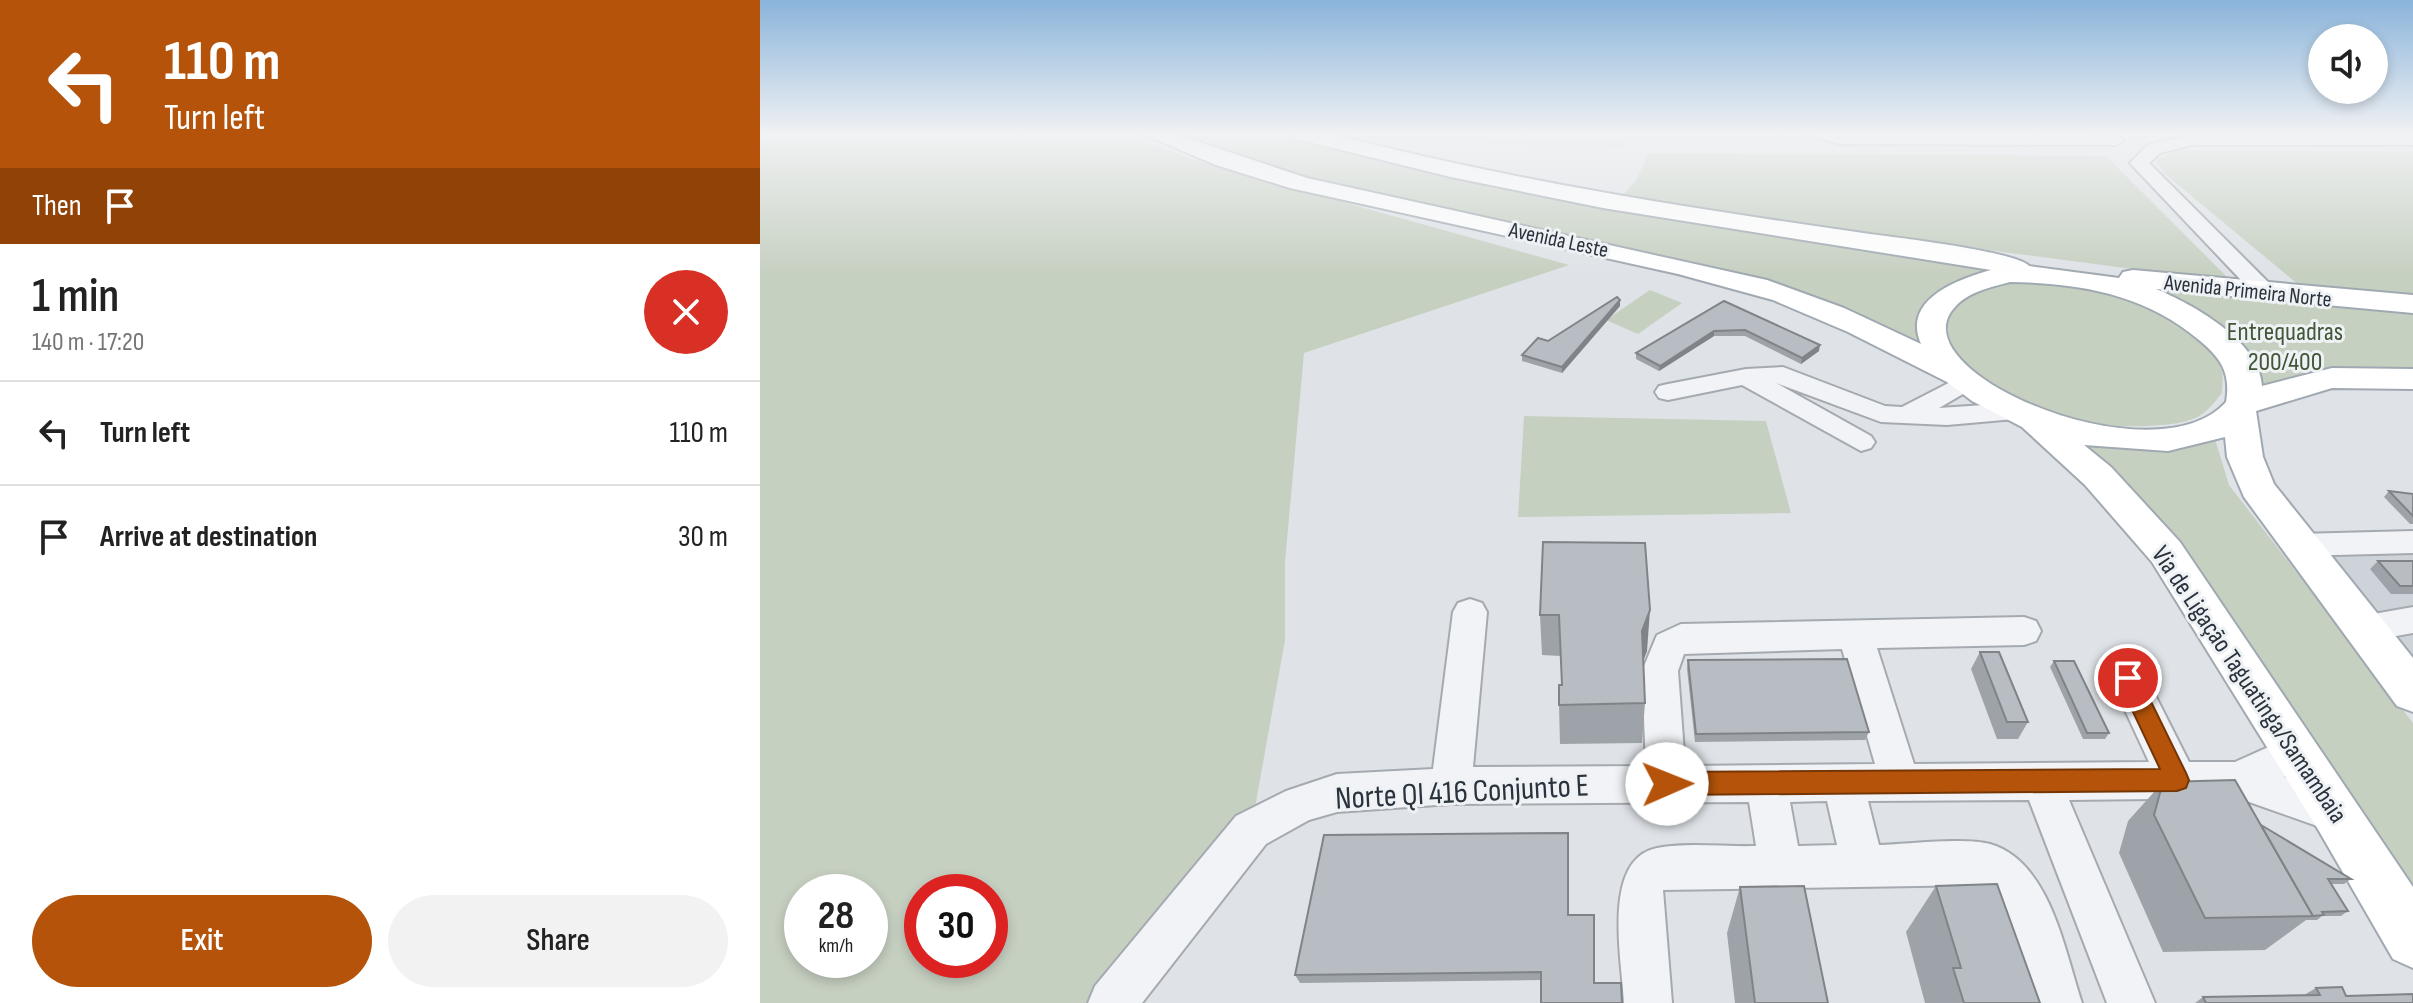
<!DOCTYPE html>
<html lang="en">
<head>
<meta charset="utf-8">
<style>
	:root { --surface:#fff; --page:#f2f2f2; --text:#222; --muted:#767676; --line:#e0e0e0; --accent:#b45309 }
	body { margin:0; font-family:"Sofia Sans Condensed",sans-serif; background:var(--page); color:var(--text); height:100vh; display:flex; flex-direction:column; font-size:30px; white-space:nowrap }
	* { box-sizing:border-box; margin:0 }
	p { font-size:26px; color:var(--muted) }
	.icon { flex:none; width:44px; height:44px; fill:none; stroke:currentColor; stroke-width:2; stroke-linecap:round; stroke-linejoin:round }
	.map { position:relative; flex:1; overflow:hidden }
	.drawer { display:flex; flex-direction:column; background:var(--surface); width:760px }
	.drawer>* { flex:none }
	.top-card { background:#b45309; color:#fff; overflow:hidden }
	.controls { position:absolute; left:1548px; top:24px; display:grid; gap:16px }
	.controls a { display:grid; place-items:center; width:80px; height:80px; border-radius:50%; background:var(--surface); box-shadow:0 4px 12px #0003; font-size:40px }
	.speed { position:absolute; left:24px; top:874px; display:flex; gap:16px; font-size:40px; font-weight:700; text-align:center }
	.speed>* { display:grid; place-content:center; width:104px; height:104px; border-radius:50%; background:var(--surface); box-shadow:0 4px 12px #0003; line-height:1 }
	.speed small { font-size:20px; font-weight:400 }
	.speed .limit { border:12px solid #d22; background:#fff; color:#111 }
	.pin { position:absolute; display:grid; place-items:center; width:68px; height:68px; color:#fff; margin:-34px; border:4px solid #fff; border-radius:50%; box-shadow:0 2px 8px #0007 }
	.me { position:absolute; width:88px; margin:-44px; rotate:89deg; stroke-linejoin:round; filter:drop-shadow(0 0 6px #0008) }
	.turn { display:flex; align-items:center; gap:28px; height:168px; padding:0 32px; font-size:36px }
	.turn .icon { width:104px; height:104px; stroke-width:2.5 }
	.turn b { display:block; font-size:56px; line-height:68px }
	.then { display:flex; align-items:center; height:76px; padding:0 32px; background:#0003; gap:16px; font-size:30px }
	.round { display:grid; place-items:center; flex:none; width:84px; height:84px; border-radius:42px; background:var(--page) }
	.summary { display:flex; align-items:center; justify-content:space-between; height:136px; padding:0 32px }
	h1 { font-size:48px; font-weight:600; line-height:60px }
	.primary-button { display:flex; gap:16px; margin-top:auto; padding:16px 32px }
	.primary-button a { flex:1; height:92px; border-radius:48px; background:var(--accent); color:#fff; font-size:32px; font-weight:600; line-height:92px; text-align:center }
	.primary-button a+a { background:var(--page); color:var(--text) }
	ul { padding:0; list-style:none }
	li { display:flex; align-items:center; gap:24px; height:104px; padding:0 32px; border-top:2px solid var(--line) }
	li div { flex:1 }
	li b { display:block; font-size:30px }
	li em { font-style:normal }
	main { display:flex; flex:1; min-height:0 }
	.map>svg:first-child { display:block }
</style>
</head>
<body>
<main>
<section class="drawer">
<div class="top-card">
<div class="turn"><svg class="icon" aria-label="left" viewBox="0 0 24 24"><path d="M17 20v-9H6M10 6l-5 5 5 5"/></svg><div><b>110 m</b>Turn left</div></div>
<div class="then">Then<svg class="icon" aria-label="arrive" viewBox="0 0 24 24"><path d="M6 21V4h12l-3 4 3 4H6"/></svg></div>
</div>
<div class="summary"><div><h1>1 min</h1><p>140 m · 17:20</p></div><a class="round" style="background:#d93025;color:#fff"><svg class="icon" aria-label="close" viewBox="0 0 24 24"><path d="M6 6l12 12M18 6L6 18"/></svg></a></div>
<ul>
<li><svg class="icon" aria-label="left" viewBox="0 0 24 24"><path d="M17 20v-9H6M10 6l-5 5 5 5"/></svg><div><b>Turn left</b></div><em>110 m</em></li>
<li><svg class="icon" aria-label="arrive" viewBox="0 0 24 24"><path d="M6 21V4h12l-3 4 3 4H6"/></svg><div><b>Arrive at destination</b></div><em>30 m</em></li>
</ul>
<div class="primary-button"><a>Exit</a><a>Share</a></div>
</section>
<div class="map">
<svg width="1653" height="1003" viewBox="0 0 1653 1003">
	<rect width="100%" height="100%" fill="#dfe3e7"/>
	<polygon fill="#ced2d9" points="1653,548 1653,703 1534,556"/>
	<g fill="#c6d0c1" fill-rule="evenodd">
		<path d="M0,133H361L450,165L809,265L544,353L525,562V640L491,830L336,1003H0ZM42,892H110V960H42ZM162,892H230V960H162Z"/>
		<polygon points="409,133 534,133 1266,270 1178,301 1191,369 999,292 517,169"/>
		<polygon points="558,133 864,133 864,147 575,139"/>
		<polygon points="1418,150 1653,152 1653,296 1540,286 1404,173 1396,160"/>
		<polygon points="889,153 1346,156 1472,282 1083,231 863,195 876,180"/>
		<polygon points="1341,280 1653,307 1653,380 1575,380 1488,399 1454,332"/>
		<path d="M1257,281C1282,283 1308,284 1332,288C1372,294 1447,328 1461,368C1464,375 1462,386 1462,393C1457,399 1451,407 1445,412C1431,424 1405,425 1387,426C1346,428 1304,421 1266,405C1188,372 1141,302 1257,281Z"/>
		<polygon points="890,290 922,303 878,334 846,320"/>
		<polygon points="764,416 1006,421 1031,513 758,517"/>
		<polygon points="1300,433 1454,436 1469,485 1653,723 1653,891"/>
	</g>
	<g fill="none" stroke-linecap="round" stroke-linejoin="round">
		<g stroke="#a5aab1" stroke-width="4">
			<g id="minor">
				<polygon points="1042,133 1355,135 1364,140 1355,145 1080,144"/>
				<polygon points="1432,135 1653,135 1653,145 1432,145 1400,153 1389,163 1514,288 1517,293 1506,300 1498,298 1370,163 1388,145"/>
				<polygon points="1023,367 1125,406 1142,407 1206,374 1219,382 1215,387 1179,408 1255,403 1264,405 1268,411 1264,417 1255,419 1187,425 1121,422 1016,383 1111,436 1115,442 1111,448 1101,451 982,385 908,400 899,398 895,392 899,386 908,384 986,369"/>
				<polygon points="1653,531 1653,553 1537,556 1526,553 1521,545 1526,537 1537,534"/>
				<path d="M710,599L722,603L727,612L713,767L886,766L882,671L897,635L921,624L1264,617L1276,621L1281,631L1276,641L1264,645L1117,648L1154,764L1389,762L1350,678L1355,667L1368,663L1381,667L1429,762H1475L1535,735L1549,740L1554,752L1549,764L1524,777L1591,800L1597,814L1591,828L1577,833L1478,798L1309,800L1395,1003H1347L1269,800L1108,801L1119,845C1147,844 1205,837 1230,844C1290,861 1305,952 1322,1003H1274C1263,965 1257,909 1221,885L903,890L912,1003H864C862,960 841,859 897,848C928,842 965,847 996,846L989,802L691,804L577,812L549,820L506,844L382,1003H328L335,986L476,816L526,791L577,774L673,769L693,612L698,603ZM1082,649L1115,764L925,766L918,671L924,654ZM1067,801L1077,845L1038,846L1030,802Z"/>
				<polygon points="1653,607 1653,633 1603,642 1591,638 1586,628 1591,618"/>
			</g>
		</g>
		<g stroke="#a0a9b1" stroke-width="4">
			<path id="major" d="M380,133H412L547,178L1007,280L1084,308L1161,344C1141,299 1199,279 1231,270L843,208L691,177L533,138L530,133H568C747,180 928,208 1110,234C1134,237 1259,252 1269,266L1359,278L1363,272L1373,270L1653,295V313L1396,289C1432,304 1500,341 1502,386L1572,368L1653,369V389L1572,388L1496,411L1503,457L1514,484L1653,658V712L1637,706L1484,497L1467,457L1465,437L1408,451L1324,445L1351,467L1420,542L1653,887V968L1633,959L1559,831L1392,562L1325,485L1262,427L1212,401L1187,382L1088,332L1013,300L918,274L530,188L456,165ZM1250,282C1319,283 1385,294 1439,340C1461,358 1471,373 1466,402C1396,481 1134,372 1195,307C1208,292 1231,287 1250,282Z"/>
		</g>
		<use href="#minor" fill="#f2f3f6" fill-rule="evenodd"/>
		<use href="#major" fill="#fff" fill-rule="evenodd"/>
	</g>
	<g fill="#9da3a8">
		<polygon points="964,301 1059,351 1041,364 985,336 954,336 899,371 876,359 876,353"/>
		<polygon points="860,306 802,373 762,361 762,355 788,341"/>
		<polygon points="1629,491 1653,494 1653,524 1650,524 1624,497"/>
		<polygon points="783,542 887,651 883,661 885,703 882,743 800,744 799,705 802,685 801,656 782,655 780,615"/>
		<polygon points="1618,561 1653,561 1653,594 1631,594 1610,569"/>
		<polygon points="1220,652 1268,722 1258,739 1237,739 1211,669"/>
		<polygon points="928,660 1109,732 1105,740 935,742 927,669"/>
		<polygon points="1294,661 1349,733 1345,739 1323,739 1290,667"/>
		<polygon points="1403,782 1501,825 1591,879 1584,884 1571,884 1588,911 1581,916 1562,916 1557,920 1546,920 1505,950 1403,952 1359,853 1368,821"/>
		<polygon points="1176,886 1280,1003 1165,1003 1146,932"/>
		<polygon points="980,887 1068,1003 975,1003 967,933"/>
		<polygon points="808,915 834,983 862,1003 781,980 540,983 535,975"/>
		<polygon points="1556,988 1586,996 1653,1003 1435,1003 1443,997 1544,995"/>
	</g>
	<g fill="#808488">
		<polygon points="860,300 860,306 802,373 802,367"/>
		<polygon points="954,331 954,336 899,371 900,366"/>
		<polygon points="1060,345 1059,351 1041,364 1042,358"/>
		<polygon points="890,610 887,651 879,671 882,631"/>
	</g>
	<g fill="#b7bdc3" stroke="#808488" stroke-width="2">
		<polygon points="857,297 860,300 802,367 762,355 778,338 788,341"/>
		<polygon points="964,301 1060,345 1042,358 985,330 954,331 900,366 876,353"/>
		<polygon points="1629,491 1653,494 1653,516"/>
		<polygon points="783,542 885,543 890,610 882,631 885,703 799,705 799,685 802,685 799,615 780,615"/>
		<polygon points="1618,561 1653,561 1653,586 1640,586"/>
		<polygon points="1220,652 1239,652 1268,722 1247,722"/>
		<polygon points="1087,659 1109,732 936,734 928,660"/>
		<polygon points="1294,661 1314,661 1349,733 1327,733"/>
		<polygon points="1475,780 1553,916 1445,918 1394,815 1403,782"/>
		<polygon points="1501,825 1591,879 1568,879 1588,911 1562,912 1564,915 1553,916"/>
		<polygon points="808,833 808,915 834,915 834,983 861,983 862,1003 781,1003 781,972 535,975 564,835"/>
		<polygon points="1237,884 1280,1003 1204,1003 1193,968 1201,968 1176,886"/>
		<polygon points="1044,886 1068,1003 995,1003 980,887"/>
		<polygon points="1582,987 1586,996 1653,994 1653,1003 1446,1003 1443,997 1560,995 1556,988"/>
	</g>
	<linearGradient id="sky" x2="0" y2="1"><stop stop-color="#8ab4da"/><stop offset="0.49" stop-color="#f1f2f4"/><stop offset="1" stop-color="#f1f2f4" stop-opacity="0"/></linearGradient>
	<rect width="1653" height="274" fill="url(#sky)"/>
	<polygon fill="#b45309" stroke="#753606" stroke-width="2" points="1368,669 1376,671 1426,773 1429,780 1426,788 1417,791 907,795 899,791 895,784 899,776 907,772 1400,769 1357,678 1360,671"/>
	<g text-anchor="middle" stroke-width="6" stroke-linejoin="round" paint-order="stroke">
		<g font-size="22" fill="#2a323d" stroke="#eff2f5">
			<text transform="translate(799 239) rotate(12)" y="8">Avenida Leste</text>
			<text transform="translate(1488 290) rotate(6)" y="8">Avenida Primeira Norte</text>
		</g>
		<g font-size="26" fill="#415738" stroke="#eff2f5">
			<text x="1525" y="340">Entrequadras<tspan x="1525" dy="30">200/400</tspan></text>
		</g>
		<g font-size="26" fill="#2a323d" stroke="#eff2f5">
			<text transform="translate(1490 684) rotate(56)" y="9">Via de Ligação Taguatinga/Samambaia</text>
		</g>
		<g font-size="32" fill="#2a323d" stroke="#eff2f5">
			<text transform="translate(702 791) rotate(-3)" y="11">Norte QI 416 Conjunto E</text>
		</g>
	</g>
</svg>
<div class="controls">
<a><svg class="icon" aria-label="sound" viewBox="0 0 24 24"><path d="M4 9h4l5-4v14l-5-4H4zM17 9q2 3 0 6"/></svg></a>
</div>
<div class="speed"><div>28<small>km/h</small></div><div class="limit">30</div></div>
<div class="pin" style="left:1368px;top:678px;background:#d93025"><svg class="icon" aria-label="arrive" viewBox="0 0 24 24"><path d="M6 21V4h12l-3 4 3 4H6"/></svg></div>
<svg class="me" style="left:907px;top:784px" viewBox="-20 -20 40 40"><circle r="19" fill="#fff"/><path d="M0-13L10 11 0 6-10 11z" fill="#b45309"/></svg>
</div>
</main>
</body>
</html>
